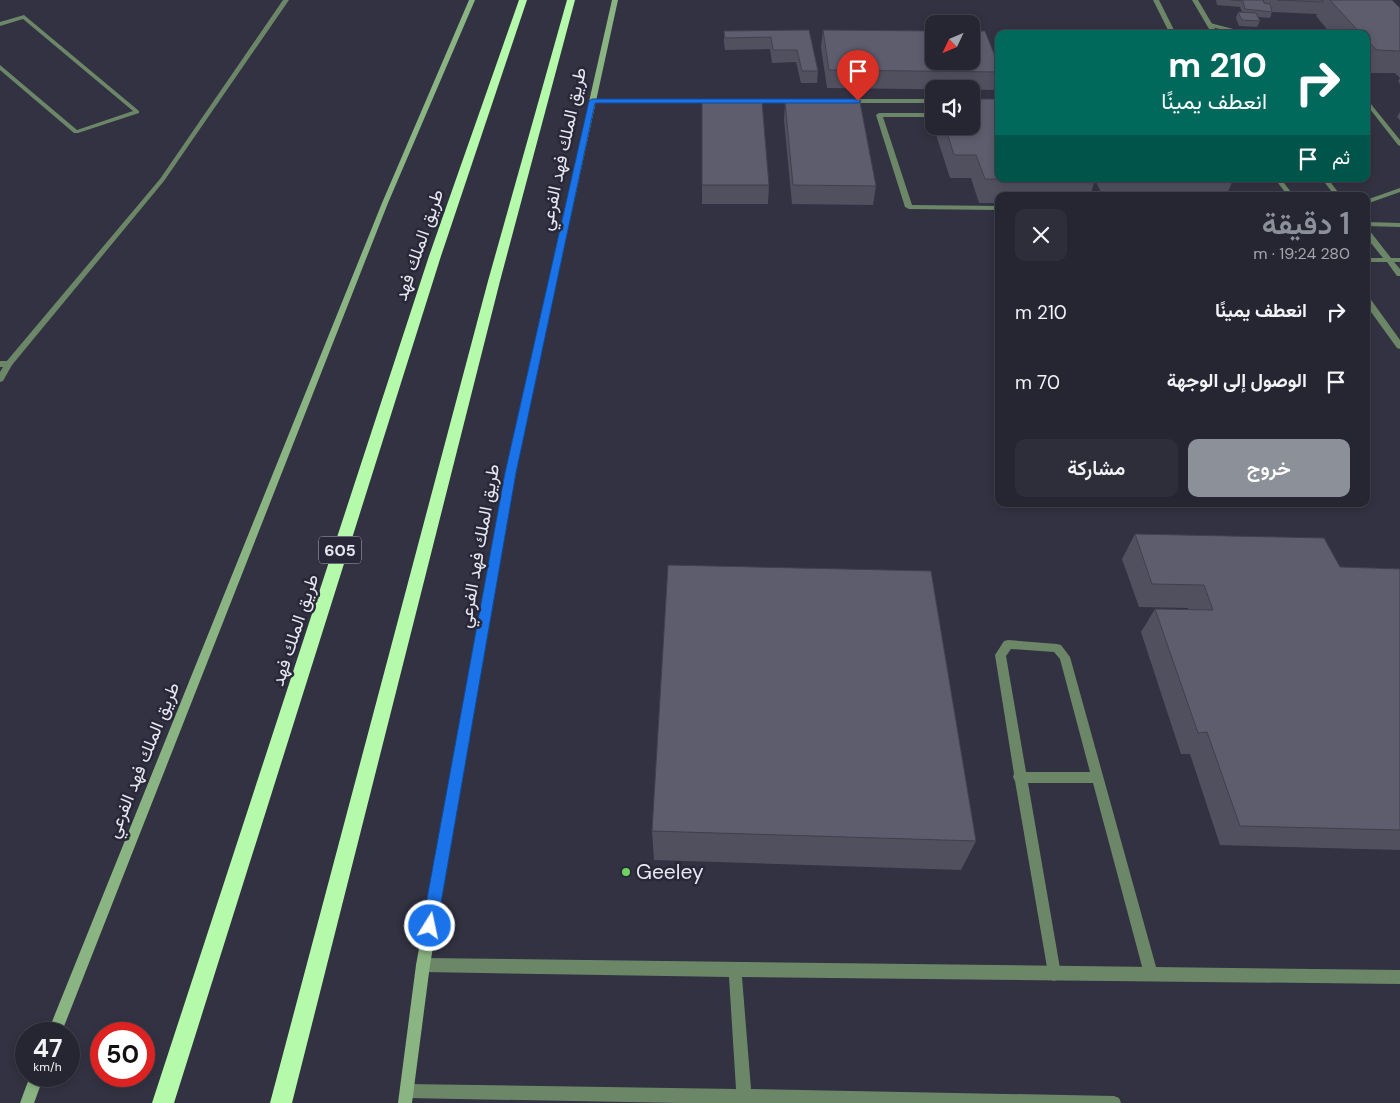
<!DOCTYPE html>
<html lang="ar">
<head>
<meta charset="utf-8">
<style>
	:root { --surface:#262632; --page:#2e2e3a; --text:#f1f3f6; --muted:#a4a5ac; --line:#42434d; --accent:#8c9099 }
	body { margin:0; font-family:"DM Sans",Vazirmatn,sans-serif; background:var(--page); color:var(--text); direction:rtl; height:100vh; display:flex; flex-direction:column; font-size:19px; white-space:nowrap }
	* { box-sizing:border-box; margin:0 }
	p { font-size:16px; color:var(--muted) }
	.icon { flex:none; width:28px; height:28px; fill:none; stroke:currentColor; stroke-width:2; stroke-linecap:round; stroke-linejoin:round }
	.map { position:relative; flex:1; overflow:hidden; direction:ltr }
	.panel { position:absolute; left:995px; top:192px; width:375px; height:315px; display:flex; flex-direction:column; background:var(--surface); border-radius:10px; box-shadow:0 2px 8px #0003,0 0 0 1px var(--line); direction:rtl }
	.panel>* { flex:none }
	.top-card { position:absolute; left:995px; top:30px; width:375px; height:152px; border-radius:10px; box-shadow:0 2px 8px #0003,0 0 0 1px var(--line); direction:rtl; background:#00695c; color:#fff; overflow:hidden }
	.needle { width:32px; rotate:226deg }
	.fabs { position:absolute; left:925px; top:15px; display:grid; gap:10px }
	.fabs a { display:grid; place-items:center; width:55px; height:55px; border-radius:10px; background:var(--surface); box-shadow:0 2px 8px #0003,0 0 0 1px var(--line); font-size:25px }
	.speed { position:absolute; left:15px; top:1022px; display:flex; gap:10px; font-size:25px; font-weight:700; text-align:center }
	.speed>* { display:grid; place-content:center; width:65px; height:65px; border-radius:50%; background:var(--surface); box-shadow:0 2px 8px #0003,0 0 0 1px var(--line); line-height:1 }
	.speed small { font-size:12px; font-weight:400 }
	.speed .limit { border:8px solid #d22; background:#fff; color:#111 }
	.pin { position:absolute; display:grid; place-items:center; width:42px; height:42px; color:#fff; margin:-51px -21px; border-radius:50% 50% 50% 0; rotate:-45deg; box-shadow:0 0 5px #0007 }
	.pin .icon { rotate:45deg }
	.me { position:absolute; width:55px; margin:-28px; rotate:10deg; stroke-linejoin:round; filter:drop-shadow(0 0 4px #0008) }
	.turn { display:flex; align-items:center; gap:18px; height:105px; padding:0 20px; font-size:22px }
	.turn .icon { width:65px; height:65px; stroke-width:2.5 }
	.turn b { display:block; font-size:35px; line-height:42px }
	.then { display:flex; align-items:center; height:48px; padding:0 20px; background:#0003; gap:10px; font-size:19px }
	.round { display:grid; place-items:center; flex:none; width:52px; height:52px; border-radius:10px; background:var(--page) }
	.head { display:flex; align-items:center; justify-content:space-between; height:85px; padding:0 20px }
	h1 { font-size:30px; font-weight:600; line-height:38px; color:var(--accent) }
	.cta { display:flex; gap:10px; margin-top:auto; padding:10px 20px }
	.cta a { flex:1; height:58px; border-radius:10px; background:var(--accent); color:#fff; font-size:20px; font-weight:600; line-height:58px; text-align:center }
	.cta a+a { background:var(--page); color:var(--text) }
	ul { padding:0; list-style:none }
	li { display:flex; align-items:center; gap:15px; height:70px; padding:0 20px }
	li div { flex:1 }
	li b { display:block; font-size:19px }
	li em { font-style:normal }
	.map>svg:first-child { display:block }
</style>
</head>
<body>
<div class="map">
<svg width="1400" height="1103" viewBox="0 0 1400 1103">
	<rect width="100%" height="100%" fill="#323242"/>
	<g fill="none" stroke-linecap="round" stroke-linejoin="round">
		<g fill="#6c8767" fill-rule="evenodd">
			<polygon points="24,15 139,111 139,113 78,133 74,133 0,70 0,65 77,130 133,111 23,19 0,26 0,22"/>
			<polygon points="1210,23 1249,33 1250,34 1239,34 1208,26 1207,25"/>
			<polygon points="1366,98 1400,140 1400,146 1398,145 1366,104"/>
			<polygon points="934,99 934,103 592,103 589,101 592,99"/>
			<polygon points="934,113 934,117 883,117 912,205 999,206 999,210 909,209 905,207 876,115 879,113"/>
			<polygon points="1400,188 1400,192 1366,204 1366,200"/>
			<polygon points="0,361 9,361 13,364 9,367 0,367"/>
			<path d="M1008,640L1057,644L1061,645L1070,657L1158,974L1156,979L1151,981L1146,979L1144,974L1093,783H1028L1061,974L1059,979L1054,981L1049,979L1015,781L1013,777L1014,774L995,655L1004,641ZM1011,649L1054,652L1060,659L1090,772H1026L1006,656Z"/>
		</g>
		<g fill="#6c8767" fill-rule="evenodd">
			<polygon points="283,0 289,0 164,181 12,365 3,381 0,382 0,372 6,362 160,179"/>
			<polygon points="1153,0 1159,0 1176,34 1170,34"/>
			<polygon points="1192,0 1198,0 1218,34 1212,34"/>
			<polygon points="1275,179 1281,179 1294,196 1288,196"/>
			<polygon points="1322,179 1328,179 1341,196 1335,196"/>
			<polygon points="1366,222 1400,223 1400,227 1366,226"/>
			<polygon points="1366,230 1369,230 1391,258 1400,258 1400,262 1394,262 1400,269 1400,276 1397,276 1387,262 1366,262 1366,258 1383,258 1366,237"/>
			<polygon points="1366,297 1369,297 1400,340 1400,349 1397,348 1366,305"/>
			<polygon points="423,958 1400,970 1400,984 742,977 751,1089 1114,1096 1119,1098 1121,1103 681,1103 407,1098 402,1096 400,1091 402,1086 407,1084 736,1089 729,977 423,972 418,970 416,965 418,960"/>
		</g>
		<g fill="#8ab582" fill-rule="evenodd">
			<polygon points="469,0 475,0 388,203 61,1034 47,1034 382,203"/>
			<polygon points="612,0 618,0 515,473 430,965 412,1103 398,1103 416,965 505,473"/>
			<polygon points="30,1076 44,1076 34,1103 20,1103"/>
		</g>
		<g fill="#b5faaa" fill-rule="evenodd">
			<polygon points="519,0 527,0 441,256 174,1103 152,1103 429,256"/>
			<polygon points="567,0 575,0 500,281 292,1103 270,1103 488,281"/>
		</g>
	</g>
	<g fill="#50505f">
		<polygon points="1216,0 1392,0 1400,8 1400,84 1398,81 1400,78 1395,73 1366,73 1366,34 1331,34 1316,16 1317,14 1272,12 1270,18 1258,17 1260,21 1257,27 1239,26 1236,18 1238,12 1242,12 1240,7 1217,5"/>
		<polygon points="809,30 818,71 817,83 801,83 796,62 772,63 770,49 725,50 724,43 724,31"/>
		<polygon points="823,30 999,66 999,82 997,90 827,88 821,47"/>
		<polygon points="702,102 769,185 768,204 702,204"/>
		<polygon points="785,102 876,186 873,205 792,204 784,120"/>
		<polygon points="934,110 934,126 971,126 999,179 1232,179 1233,180 1226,196 1103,196 1095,180 1090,196 999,196 999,203 979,203 971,178 950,178 932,122"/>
		<polygon points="1400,112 1400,120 1397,117"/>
		<polygon points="1135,534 1340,567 1400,569 1400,850 1220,845 1190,754 1181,754 1141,632 1155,609 1189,610 1188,608 1139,607 1122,559"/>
		<polygon points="652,831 976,841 961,870 654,860"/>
	</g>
	<g fill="#5d5d6e" stroke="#41414d">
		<polygon points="1231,0 1263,0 1264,3 1270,4 1272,12 1245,9 1243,1"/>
		<polygon points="1277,0 1323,0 1322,2"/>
		<polygon points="1330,0 1392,0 1400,8 1400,51 1377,50 1366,39 1366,34 1361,34"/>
		<polygon points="1238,12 1256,13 1260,21 1242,20"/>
		<polygon points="809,30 818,71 802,71 797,50 773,50 771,37 725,38 724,31"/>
		<polygon points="823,30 934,31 934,61 971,61 971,31 985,31 999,66 999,72 829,70"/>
		<polygon points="1134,31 1137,34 1123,34 1120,32"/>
		<polygon points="971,99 999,99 999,179 1095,179 1095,180 985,179 976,155 954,155 945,126 971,126"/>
		<polygon points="702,102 762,102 769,185 702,185"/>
		<polygon points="785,102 860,102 876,186 793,185"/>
		<polygon points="1115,179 1232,179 1233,180 1115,180"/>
		<polygon points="1135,534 1324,538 1340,567 1400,569 1400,830 1240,826 1207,732 1198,733 1155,609 1213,610 1204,585 1152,584"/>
		<polygon points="668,565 931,571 976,841 652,831"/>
	</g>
	<polygon fill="#1a73e8" stroke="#114b97" points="592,99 858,99 861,101 858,103 595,103 516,473 437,926 435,931 430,933 425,931 422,926 505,473 589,101"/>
	<circle fill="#6fd35f" stroke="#292838" stroke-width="2" cx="626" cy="872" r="5"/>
	<g text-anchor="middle" stroke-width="5" stroke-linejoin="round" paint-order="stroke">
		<rect fill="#292838" stroke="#aeaeba" stroke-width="1" x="319" y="536.5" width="42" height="27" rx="4"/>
		<g font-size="16" font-weight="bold" fill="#e7e7f1">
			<text x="340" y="556">605</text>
		</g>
		<g font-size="18" fill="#e7e7f1" stroke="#292838">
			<text transform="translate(563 149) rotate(-78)" y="6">طريق الملك فهد الفرعي</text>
			<text transform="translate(419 245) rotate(-71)" y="6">طريق الملك فهد</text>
			<text transform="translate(479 546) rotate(-80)" y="6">طريق الملك فهد الفرعي</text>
			<text transform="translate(295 630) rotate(-72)" y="6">طريق الملك فهد</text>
			<text transform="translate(143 760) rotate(-68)" y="6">طريق الملك فهد الفرعي</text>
		</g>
		<g font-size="21" fill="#e7e7f1" stroke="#292838" text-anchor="start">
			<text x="636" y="879">Geeley</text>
		</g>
	</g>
</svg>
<div class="fabs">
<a><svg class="needle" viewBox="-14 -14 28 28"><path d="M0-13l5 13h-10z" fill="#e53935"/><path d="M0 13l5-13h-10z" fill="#a4a5ac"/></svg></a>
<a><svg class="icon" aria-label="sound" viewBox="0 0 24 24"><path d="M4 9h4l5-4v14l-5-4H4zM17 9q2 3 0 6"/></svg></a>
</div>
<div class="speed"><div>47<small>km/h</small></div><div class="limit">50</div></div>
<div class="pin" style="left:858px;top:101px;background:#d93025"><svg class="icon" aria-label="arrive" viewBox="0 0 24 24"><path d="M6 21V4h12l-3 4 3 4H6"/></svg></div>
<svg class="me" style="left:430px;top:926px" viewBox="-20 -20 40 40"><circle r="17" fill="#1a73e8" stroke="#fff" stroke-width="3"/><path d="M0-11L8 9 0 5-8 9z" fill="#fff"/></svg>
<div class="top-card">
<div class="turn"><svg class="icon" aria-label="right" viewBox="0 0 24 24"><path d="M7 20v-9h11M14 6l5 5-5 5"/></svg><div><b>210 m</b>انعطف يمينًا</div></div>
<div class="then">ثم<svg class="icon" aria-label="arrive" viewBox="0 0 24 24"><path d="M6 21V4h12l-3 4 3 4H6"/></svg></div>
</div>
<section class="panel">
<div class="head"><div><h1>1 دقيقة</h1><p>280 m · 19:24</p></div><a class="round"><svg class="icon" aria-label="close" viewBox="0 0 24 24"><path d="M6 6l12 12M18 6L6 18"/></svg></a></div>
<ul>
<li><svg class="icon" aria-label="right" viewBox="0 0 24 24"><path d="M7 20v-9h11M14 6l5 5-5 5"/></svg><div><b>انعطف يمينًا</b></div><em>210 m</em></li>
<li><svg class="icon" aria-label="arrive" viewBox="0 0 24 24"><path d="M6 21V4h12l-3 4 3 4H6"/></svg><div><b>الوصول إلى الوجهة</b></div><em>70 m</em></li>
</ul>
<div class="cta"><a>خروج</a><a>مشاركة</a></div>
</section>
</div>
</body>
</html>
